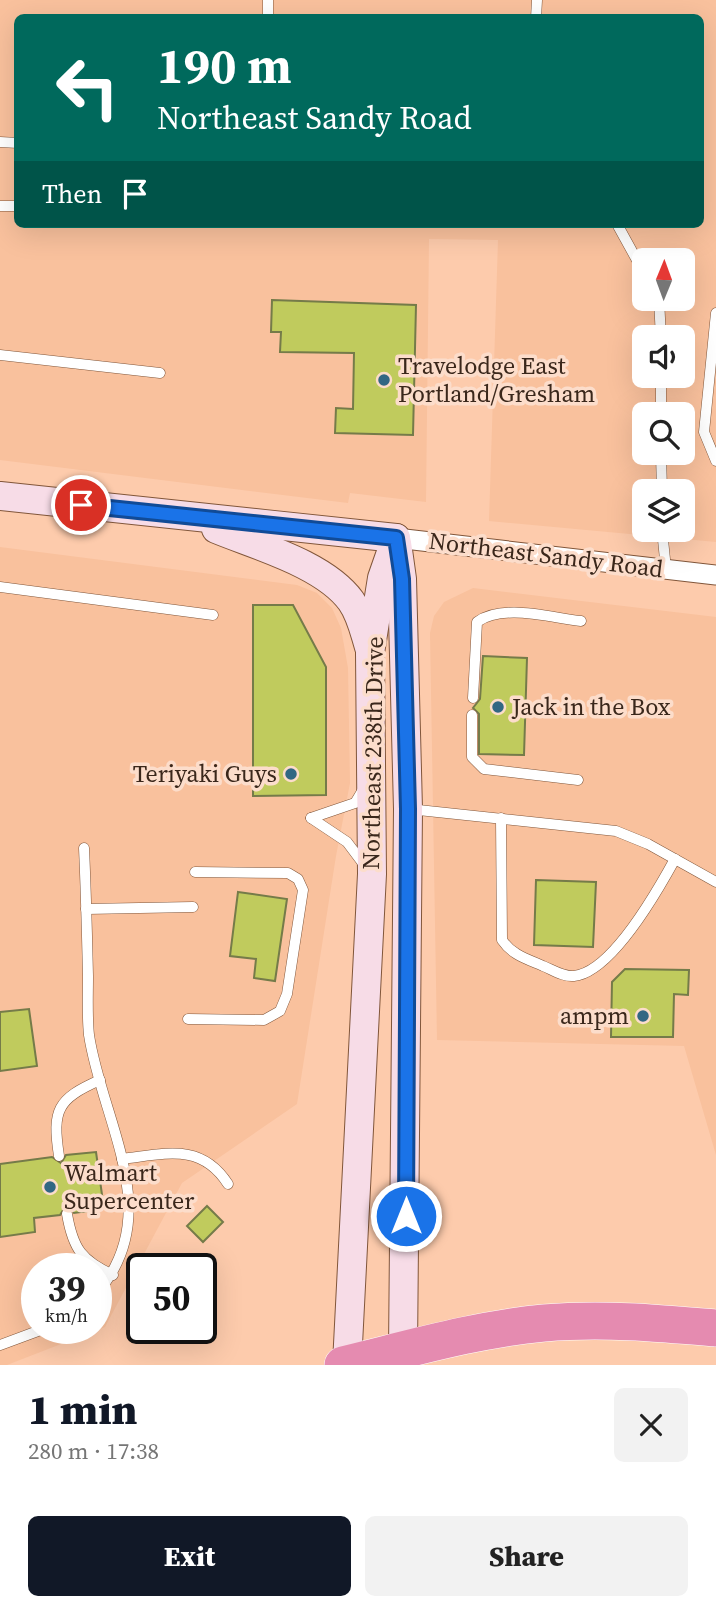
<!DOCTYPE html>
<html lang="en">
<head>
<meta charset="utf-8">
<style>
	:root { --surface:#fff; --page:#f2f2f2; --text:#222; --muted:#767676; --accent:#111827 }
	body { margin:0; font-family:"Source Serif 4",serif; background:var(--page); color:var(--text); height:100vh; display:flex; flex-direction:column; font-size:26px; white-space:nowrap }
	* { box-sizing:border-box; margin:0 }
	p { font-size:23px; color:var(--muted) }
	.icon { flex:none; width:38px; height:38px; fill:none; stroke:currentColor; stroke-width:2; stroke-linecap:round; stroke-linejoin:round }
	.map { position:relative; height:1365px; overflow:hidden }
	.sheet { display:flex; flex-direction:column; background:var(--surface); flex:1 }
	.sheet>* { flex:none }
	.banner { position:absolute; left:14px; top:14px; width:690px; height:214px; border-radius:10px; box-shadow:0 7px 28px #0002; background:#00695c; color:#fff; overflow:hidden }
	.needle { width:46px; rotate:1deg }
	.fabs { position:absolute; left:632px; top:248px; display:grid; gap:14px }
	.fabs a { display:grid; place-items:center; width:63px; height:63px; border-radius:10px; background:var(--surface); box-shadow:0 7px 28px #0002; font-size:35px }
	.speed { position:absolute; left:21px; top:1253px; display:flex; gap:14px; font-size:35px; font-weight:700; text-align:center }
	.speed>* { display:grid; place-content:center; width:91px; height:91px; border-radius:50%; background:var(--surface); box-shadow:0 7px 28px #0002; line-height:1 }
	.speed small { font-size:18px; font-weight:400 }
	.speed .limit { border:4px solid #111; border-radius:10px; background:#fff; color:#111 }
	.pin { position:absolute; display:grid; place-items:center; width:60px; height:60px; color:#fff; margin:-30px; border:4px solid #fff; border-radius:50%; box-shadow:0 2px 7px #0007 }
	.me { position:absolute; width:77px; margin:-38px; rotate:0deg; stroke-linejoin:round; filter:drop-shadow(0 0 5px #0008) }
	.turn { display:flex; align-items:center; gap:24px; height:147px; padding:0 28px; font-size:32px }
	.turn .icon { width:91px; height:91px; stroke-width:2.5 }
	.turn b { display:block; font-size:49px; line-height:60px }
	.then { display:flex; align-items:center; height:66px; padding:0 28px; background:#0003; gap:14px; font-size:26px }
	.round { display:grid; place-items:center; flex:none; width:74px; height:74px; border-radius:10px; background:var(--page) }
	.overview { display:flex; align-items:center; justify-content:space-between; height:119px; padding:0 28px }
	h1 { font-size:42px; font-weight:800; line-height:52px; color:var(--accent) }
	.action { display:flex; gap:14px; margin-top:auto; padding:14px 28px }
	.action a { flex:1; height:80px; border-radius:10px; background:var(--accent); color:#fff; font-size:28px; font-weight:800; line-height:80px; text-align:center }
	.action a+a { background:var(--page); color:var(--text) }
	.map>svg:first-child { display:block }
</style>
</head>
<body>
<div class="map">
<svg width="716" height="1365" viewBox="0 0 716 1365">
	<rect width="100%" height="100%" fill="#fdcbac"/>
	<g fill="#f9c19d" fill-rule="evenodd">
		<path d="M0,0H716V542L489,521L498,240L429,239L426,502L350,493L348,503L0,460ZM18,18H700V224H18ZM644,261H682V299H644ZM644,338H682V376H644ZM644,415H682V453H644ZM644,492H682V530H644Z"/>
		<path d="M0,547L297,585L317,593L332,608L341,628L348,668L350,783L336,856L297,1104L182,1183L105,1327L7,1365H0ZM37,1269H96V1328H37Z"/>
		<polygon points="473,588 716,617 716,1155 684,1046 437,1040 430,633 434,616 444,602"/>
	</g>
	<g fill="#c0cb5d" stroke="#757b49" stroke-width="2">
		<polygon points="272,300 416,305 413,435 335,433 336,408 353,409 354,353 280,352 281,332 271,332"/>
		<polygon points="253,605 293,605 326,667 326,795 253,796"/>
		<polygon points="483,656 527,658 524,755 479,754 479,714 473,708 480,699"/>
		<polygon points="536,880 596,882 593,947 534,945"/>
		<polygon points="238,892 287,899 275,981 254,978 256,959 230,956"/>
		<polygon points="625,969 689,970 688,995 674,994 673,1037 611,1037 612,982"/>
		<polygon points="29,1009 37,1066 0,1071 0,1012"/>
		<polygon points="96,1152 104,1209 74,1213 70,1207 65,1207 60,1215 34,1218 35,1232 0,1237 0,1164 52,1157 61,1163 66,1155"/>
		<polygon points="207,1206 223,1222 203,1242 187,1226"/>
	</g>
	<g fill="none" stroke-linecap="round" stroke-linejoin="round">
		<g stroke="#81563a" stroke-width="11">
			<g id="service">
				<polyline points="268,0 268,18"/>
				<polyline points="536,18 537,0"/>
				<polyline points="0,142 18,143"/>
				<polyline points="0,206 18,206"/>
				<polyline points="617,224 644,273"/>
				<polyline points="659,299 661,338"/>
				<polyline points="716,313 704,432 716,461"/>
				<polyline points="0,355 160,373"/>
				<polyline points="661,376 661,415"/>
				<polyline points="661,453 662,492"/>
				<polyline points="662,530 666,569"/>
				<polyline points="0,587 213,615"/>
				<path d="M473,698L477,622C503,603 551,618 581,621"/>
				<polyline points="472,715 472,757 484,769 578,780"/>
				<polyline points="409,809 616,831 648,844 716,882"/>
				<polyline points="311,818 347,842 365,866"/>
				<polyline points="311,818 355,803 364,788"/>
				<path d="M501,818L502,940C512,955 527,959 543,966C553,970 563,977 574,976C612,972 658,890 675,859"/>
				<path d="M84,848C86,891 87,934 88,976C88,996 87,1016 89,1035C102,1122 167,1215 96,1294"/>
				<polyline points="86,909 193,907"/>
				<polyline points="188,1019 264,1020 280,1011 287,994 303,890 298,879 288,873 195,872"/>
				<path d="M59,1156C52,1110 57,1099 100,1080"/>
				<path d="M122,1159C165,1154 201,1142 228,1184"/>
				<path d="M67,1214C73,1249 82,1261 113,1275"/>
				<polyline points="0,1345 46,1328"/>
			</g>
		</g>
		<g stroke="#81563a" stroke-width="21">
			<polyline id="minor" points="396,538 716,575"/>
		</g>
		<g stroke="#81563a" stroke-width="30">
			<g id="secondary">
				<polyline points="0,496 396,538"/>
				<path d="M216,529C257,546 324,564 351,601C361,615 364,631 369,647"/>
				<polyline points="397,543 402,579 408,809 403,1351"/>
				<polyline points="347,1364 372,874 370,653 382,578 396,538"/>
			</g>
		</g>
		<g stroke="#fff" stroke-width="38">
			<path id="motorway" d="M343,1365C409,1349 477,1329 544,1323C602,1318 658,1323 716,1328"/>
		</g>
		<use href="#service" stroke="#fff" stroke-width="10"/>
		<use href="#minor" stroke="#fff" stroke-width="19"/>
		<use href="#secondary" stroke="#f7dce7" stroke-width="28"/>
		<use href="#motorway" stroke="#e58bb0" stroke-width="37"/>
	</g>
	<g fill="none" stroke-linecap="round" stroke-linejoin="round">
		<g stroke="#114b97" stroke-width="18">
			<polyline id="route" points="81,505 396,538 402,579 408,809 406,1216"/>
		</g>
		<use href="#route" stroke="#1a73e8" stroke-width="12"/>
	</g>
	<g fill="#326783" stroke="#fcddcb" stroke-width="2.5">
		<circle cx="384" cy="380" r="7"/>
		<circle cx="498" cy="707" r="7"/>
		<circle cx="291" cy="774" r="7"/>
		<circle cx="643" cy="1016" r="7"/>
		<circle cx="50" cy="1187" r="7"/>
	</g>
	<g text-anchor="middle" stroke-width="7" stroke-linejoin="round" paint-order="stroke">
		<g font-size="24" fill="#3a271b" stroke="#fcddcb" text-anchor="start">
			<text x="398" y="374">Travelodge East<tspan x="398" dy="28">Portland/Gresham</tspan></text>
			<text x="512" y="715">Jack in the Box</text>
			<text x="277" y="782" text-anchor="end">Teriyaki Guys</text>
			<text x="629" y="1024" text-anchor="end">ampm</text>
			<text x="64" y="1181">Walmart<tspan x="64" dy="28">Supercenter</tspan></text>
		</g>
		<g font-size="24" fill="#3a271b" stroke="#fcddcb">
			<text transform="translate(546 555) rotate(7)" y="8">Northeast Sandy Road</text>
			<text transform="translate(373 753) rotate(-89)" y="8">Northeast 238th Drive</text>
		</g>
	</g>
</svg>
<div class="fabs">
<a><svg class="needle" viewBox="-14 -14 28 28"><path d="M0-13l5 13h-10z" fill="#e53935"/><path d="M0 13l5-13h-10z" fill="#767676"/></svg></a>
<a><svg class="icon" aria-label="sound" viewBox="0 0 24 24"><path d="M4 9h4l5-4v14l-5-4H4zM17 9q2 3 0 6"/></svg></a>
<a><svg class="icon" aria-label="search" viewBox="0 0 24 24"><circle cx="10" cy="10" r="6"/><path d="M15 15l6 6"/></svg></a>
<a><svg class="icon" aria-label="layers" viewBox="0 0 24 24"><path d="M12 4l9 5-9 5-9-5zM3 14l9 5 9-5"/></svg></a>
</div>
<div class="speed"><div>39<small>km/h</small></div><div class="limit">50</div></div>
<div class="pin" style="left:81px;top:505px;background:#d93025"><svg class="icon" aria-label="arrive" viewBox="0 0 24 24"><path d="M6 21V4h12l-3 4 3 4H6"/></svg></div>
<svg class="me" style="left:406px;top:1216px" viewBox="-20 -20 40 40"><circle r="17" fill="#1a73e8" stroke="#fff" stroke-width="3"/><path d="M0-11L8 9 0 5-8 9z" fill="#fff"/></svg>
<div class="banner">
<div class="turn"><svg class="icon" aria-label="left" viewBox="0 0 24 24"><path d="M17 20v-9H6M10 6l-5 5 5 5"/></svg><div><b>190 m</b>Northeast Sandy Road</div></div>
<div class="then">Then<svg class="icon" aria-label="arrive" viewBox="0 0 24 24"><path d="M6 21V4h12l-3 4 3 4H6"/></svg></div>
</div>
</div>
<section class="sheet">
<div class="overview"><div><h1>1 min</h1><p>280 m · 17:38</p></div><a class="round"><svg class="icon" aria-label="close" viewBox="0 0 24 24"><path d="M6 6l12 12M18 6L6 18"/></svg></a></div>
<div class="action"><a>Exit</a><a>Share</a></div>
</section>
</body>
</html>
